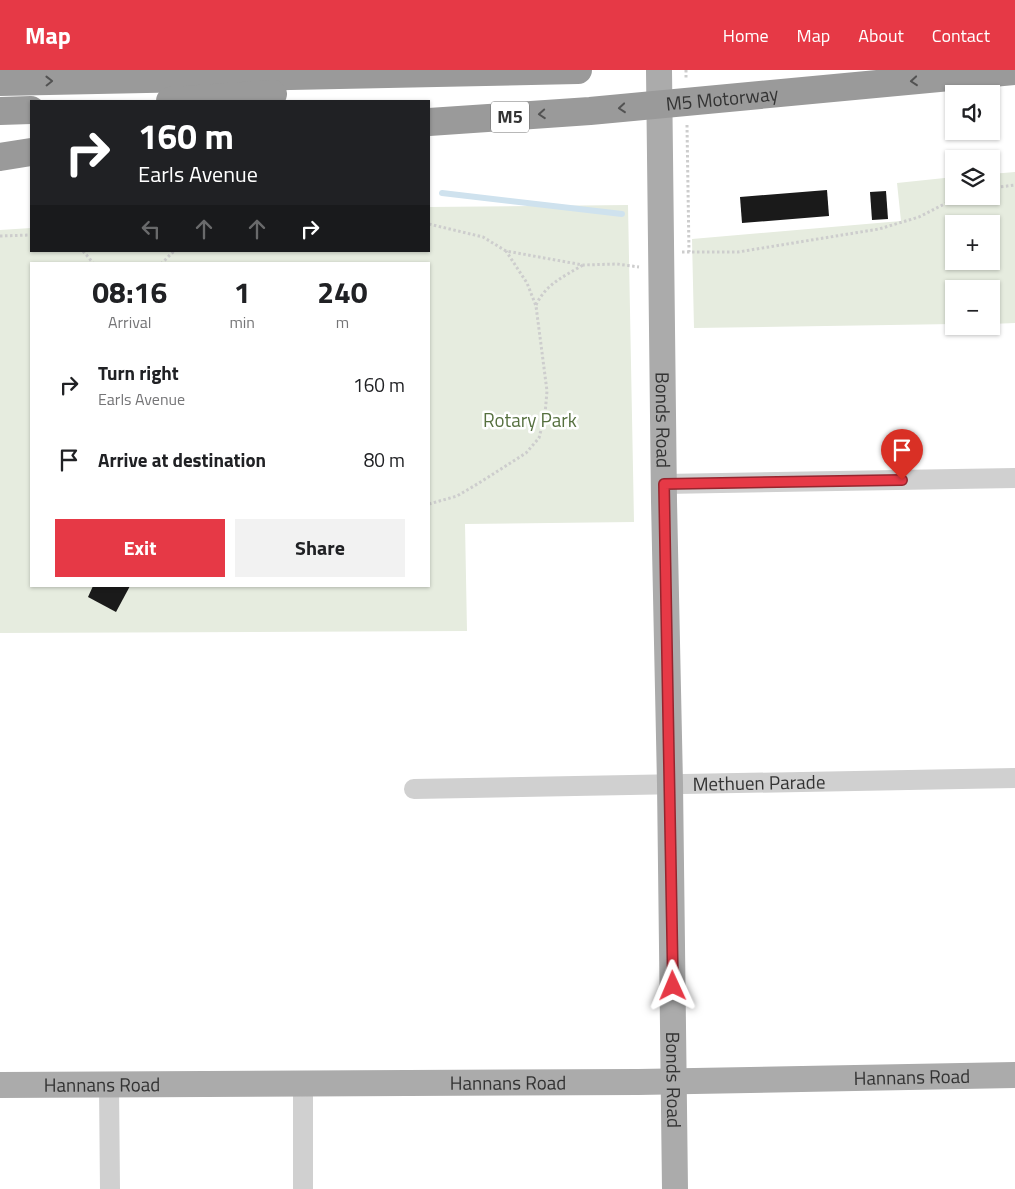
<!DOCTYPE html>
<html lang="en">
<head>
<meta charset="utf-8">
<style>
	:root { --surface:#fff; --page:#f2f2f2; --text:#202124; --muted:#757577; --accent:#e63946 }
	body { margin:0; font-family:"Titillium Web",sans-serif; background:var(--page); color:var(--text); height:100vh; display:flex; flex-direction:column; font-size:19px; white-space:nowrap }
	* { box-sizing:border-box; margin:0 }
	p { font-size:16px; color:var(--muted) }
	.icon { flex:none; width:28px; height:28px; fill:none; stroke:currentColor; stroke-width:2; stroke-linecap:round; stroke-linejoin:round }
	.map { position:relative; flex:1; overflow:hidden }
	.sheet { position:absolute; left:30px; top:192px; width:400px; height:325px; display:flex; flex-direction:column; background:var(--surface); border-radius:0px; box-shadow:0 1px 4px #0004 }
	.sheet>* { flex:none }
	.banner { position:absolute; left:30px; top:30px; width:400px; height:152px; border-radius:0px; box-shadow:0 1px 4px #0004; background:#202124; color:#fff; overflow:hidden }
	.buttons { position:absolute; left:945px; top:15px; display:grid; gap:10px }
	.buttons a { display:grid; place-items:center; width:55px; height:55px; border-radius:0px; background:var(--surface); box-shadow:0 1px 4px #0004; font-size:25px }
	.pin { position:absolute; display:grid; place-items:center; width:42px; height:42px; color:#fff; margin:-51px -21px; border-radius:50% 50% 50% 0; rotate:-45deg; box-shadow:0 0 5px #0007 }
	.pin .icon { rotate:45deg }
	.me { position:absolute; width:55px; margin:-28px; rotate:359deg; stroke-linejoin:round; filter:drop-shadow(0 0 4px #0008) }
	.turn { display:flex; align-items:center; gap:18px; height:105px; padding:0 25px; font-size:22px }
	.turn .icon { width:65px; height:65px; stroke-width:2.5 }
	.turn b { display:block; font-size:35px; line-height:42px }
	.lanes { display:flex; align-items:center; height:48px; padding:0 25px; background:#0003; justify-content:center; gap:25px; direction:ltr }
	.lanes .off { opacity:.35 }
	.eta { display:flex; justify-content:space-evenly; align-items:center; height:85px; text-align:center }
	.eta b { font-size:30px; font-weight:700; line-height:35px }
	.primary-button { display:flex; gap:10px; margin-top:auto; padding:10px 25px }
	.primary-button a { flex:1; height:58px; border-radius:0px; background:var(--accent); color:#fff; font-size:20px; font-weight:700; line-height:58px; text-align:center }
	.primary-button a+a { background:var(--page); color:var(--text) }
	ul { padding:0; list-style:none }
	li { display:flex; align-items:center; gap:15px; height:75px; padding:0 25px }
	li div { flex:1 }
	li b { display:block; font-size:19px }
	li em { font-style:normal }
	header { display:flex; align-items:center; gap:30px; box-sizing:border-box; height:70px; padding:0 25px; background:var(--accent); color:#fff }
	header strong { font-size:24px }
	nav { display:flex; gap:28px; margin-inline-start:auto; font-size:18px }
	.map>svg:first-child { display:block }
</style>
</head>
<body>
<header>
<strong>Map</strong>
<nav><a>Home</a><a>Map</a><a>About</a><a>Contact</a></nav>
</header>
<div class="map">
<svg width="1015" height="1119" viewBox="0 0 1015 1119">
	<rect width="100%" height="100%" fill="#fff"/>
	<g fill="#e6ecdf" fill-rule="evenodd">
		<path d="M1015,102V253L991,254V219H954V254L694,258L692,169L901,151L897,113L954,107V126H991V104ZM954,154H991V191H954Z"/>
		<path d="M628,135L634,452L465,454L467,561L0,563V160L31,158V181H429V137ZM31,194H429V516H31Z"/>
	</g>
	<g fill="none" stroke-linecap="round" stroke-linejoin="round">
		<polyline stroke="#cfe2ee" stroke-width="6" points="442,123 622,144"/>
	</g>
	<g fill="#1a1a1a">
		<polygon points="827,120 829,146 742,153 740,127"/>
		<polygon points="886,121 888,149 872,150 870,122"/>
		<polygon points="93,516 130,516 116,542 88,527"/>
	</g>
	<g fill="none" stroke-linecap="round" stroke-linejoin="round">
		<g stroke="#cdcdcd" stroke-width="3" stroke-dasharray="2.5 2.5" stroke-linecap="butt">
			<polyline points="686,0 686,9"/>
			<polyline points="687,55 689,182"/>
			<polyline points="991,118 1015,115"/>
			<polyline points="429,154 483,167 506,181 583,195 617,194 639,197"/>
			<polyline points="0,166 31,165"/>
			<polyline points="83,181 94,194"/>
			<polyline points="682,182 738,182 879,159 919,147 960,126"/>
			<polyline points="161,194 174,181"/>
			<path d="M536,235C546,214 563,207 583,195"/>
			<polyline points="429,434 457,426 479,413 526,383 539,368 545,344 547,321 536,236 527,213 506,181"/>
		</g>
		<g stroke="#d0d0d0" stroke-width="20">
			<polyline points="664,414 1015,408"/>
			<path id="s1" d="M414,719L1015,708"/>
			<polyline points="303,1014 303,1119"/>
			<polyline points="109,1015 110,1119"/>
		</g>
		<g stroke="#ababab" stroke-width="26">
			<path id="s2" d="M659,0L664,431L670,714L675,1119"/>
			<path id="s3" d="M0,1015L638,1012L1015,1005"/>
		</g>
		<g stroke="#9a9a9a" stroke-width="28">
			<polyline points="0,12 578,0"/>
			<polyline points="170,31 273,24"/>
			<polyline points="0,41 31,40"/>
			<path id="s4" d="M429,52L590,41L1015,1"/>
			<polyline points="0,87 31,82"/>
		</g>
	</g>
	<defs><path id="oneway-chevron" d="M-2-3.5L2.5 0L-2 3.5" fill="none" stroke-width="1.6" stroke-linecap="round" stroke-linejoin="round" transform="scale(1.25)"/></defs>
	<g stroke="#525252">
		<use href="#oneway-chevron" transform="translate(49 11) rotate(-1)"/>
		<use href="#oneway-chevron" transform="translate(914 11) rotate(175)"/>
		<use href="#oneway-chevron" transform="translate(622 38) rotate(175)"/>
		<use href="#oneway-chevron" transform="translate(542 44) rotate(176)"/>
	</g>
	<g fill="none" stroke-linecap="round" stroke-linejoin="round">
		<g stroke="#96252e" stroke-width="12">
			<polyline id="route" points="673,916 664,414 902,410"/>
		</g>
		<use href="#route" stroke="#e63946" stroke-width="9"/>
	</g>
	<g text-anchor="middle" stroke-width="5" stroke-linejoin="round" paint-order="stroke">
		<rect fill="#fff" stroke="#707070" stroke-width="1" x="491" y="31.5" width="38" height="31" rx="4"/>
		<g font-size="18" font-weight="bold" fill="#333">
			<text x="510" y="53">M5</text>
		</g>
		<g font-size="19" fill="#333" stroke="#fff">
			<text dy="7" stroke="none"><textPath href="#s4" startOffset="294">M5 Motorway</textPath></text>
			<text dy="7" stroke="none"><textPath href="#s2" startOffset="350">Bonds Road</textPath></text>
			<text dy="7" stroke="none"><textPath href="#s1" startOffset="345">Methuen Parade</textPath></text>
			<text dy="7" stroke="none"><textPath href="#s3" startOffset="912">Hannans Road</textPath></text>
			<text dy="7" stroke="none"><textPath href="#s2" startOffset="1010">Bonds Road</textPath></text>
			<text dy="7" stroke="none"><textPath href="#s3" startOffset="508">Hannans Road</textPath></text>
			<text dy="7" stroke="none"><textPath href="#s3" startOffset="102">Hannans Road</textPath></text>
		</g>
		<g font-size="19" fill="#56703f" stroke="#fff">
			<text x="530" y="357">Rotary Park</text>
		</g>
	</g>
</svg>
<div class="buttons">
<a><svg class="icon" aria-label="sound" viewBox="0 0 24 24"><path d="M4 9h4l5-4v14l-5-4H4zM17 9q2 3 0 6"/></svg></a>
<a><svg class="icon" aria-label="layers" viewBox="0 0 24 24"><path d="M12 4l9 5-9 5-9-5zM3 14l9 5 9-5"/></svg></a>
<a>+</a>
<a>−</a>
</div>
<div class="pin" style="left:902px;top:410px;background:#d93025"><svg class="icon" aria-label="arrive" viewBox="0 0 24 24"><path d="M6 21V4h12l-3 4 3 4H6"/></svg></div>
<svg class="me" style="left:673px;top:916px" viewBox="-20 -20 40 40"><path d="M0-17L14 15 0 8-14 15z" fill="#e63946" stroke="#fff" stroke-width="4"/></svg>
<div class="banner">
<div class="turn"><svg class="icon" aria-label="right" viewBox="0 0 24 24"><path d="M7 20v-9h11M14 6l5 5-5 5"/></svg><div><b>160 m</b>Earls Avenue</div></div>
<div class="lanes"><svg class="icon off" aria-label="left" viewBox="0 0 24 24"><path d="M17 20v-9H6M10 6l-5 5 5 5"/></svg><svg class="icon off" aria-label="ahead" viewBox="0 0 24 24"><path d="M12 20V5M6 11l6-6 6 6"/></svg><svg class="icon off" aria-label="ahead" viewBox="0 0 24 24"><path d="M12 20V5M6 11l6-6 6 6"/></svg><svg class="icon" aria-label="right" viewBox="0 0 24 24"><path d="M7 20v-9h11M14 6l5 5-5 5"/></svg></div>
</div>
<section class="sheet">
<div class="eta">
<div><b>08:16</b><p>Arrival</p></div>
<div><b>1</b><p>min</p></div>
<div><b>240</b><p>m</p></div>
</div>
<ul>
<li><svg class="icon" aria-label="right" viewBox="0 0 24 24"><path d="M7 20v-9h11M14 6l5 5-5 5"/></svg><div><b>Turn right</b><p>Earls Avenue</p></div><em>160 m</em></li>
<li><svg class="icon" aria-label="arrive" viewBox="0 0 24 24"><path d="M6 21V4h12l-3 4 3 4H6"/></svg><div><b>Arrive at destination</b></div><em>80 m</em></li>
</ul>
<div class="primary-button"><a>Exit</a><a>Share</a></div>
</section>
</div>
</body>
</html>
